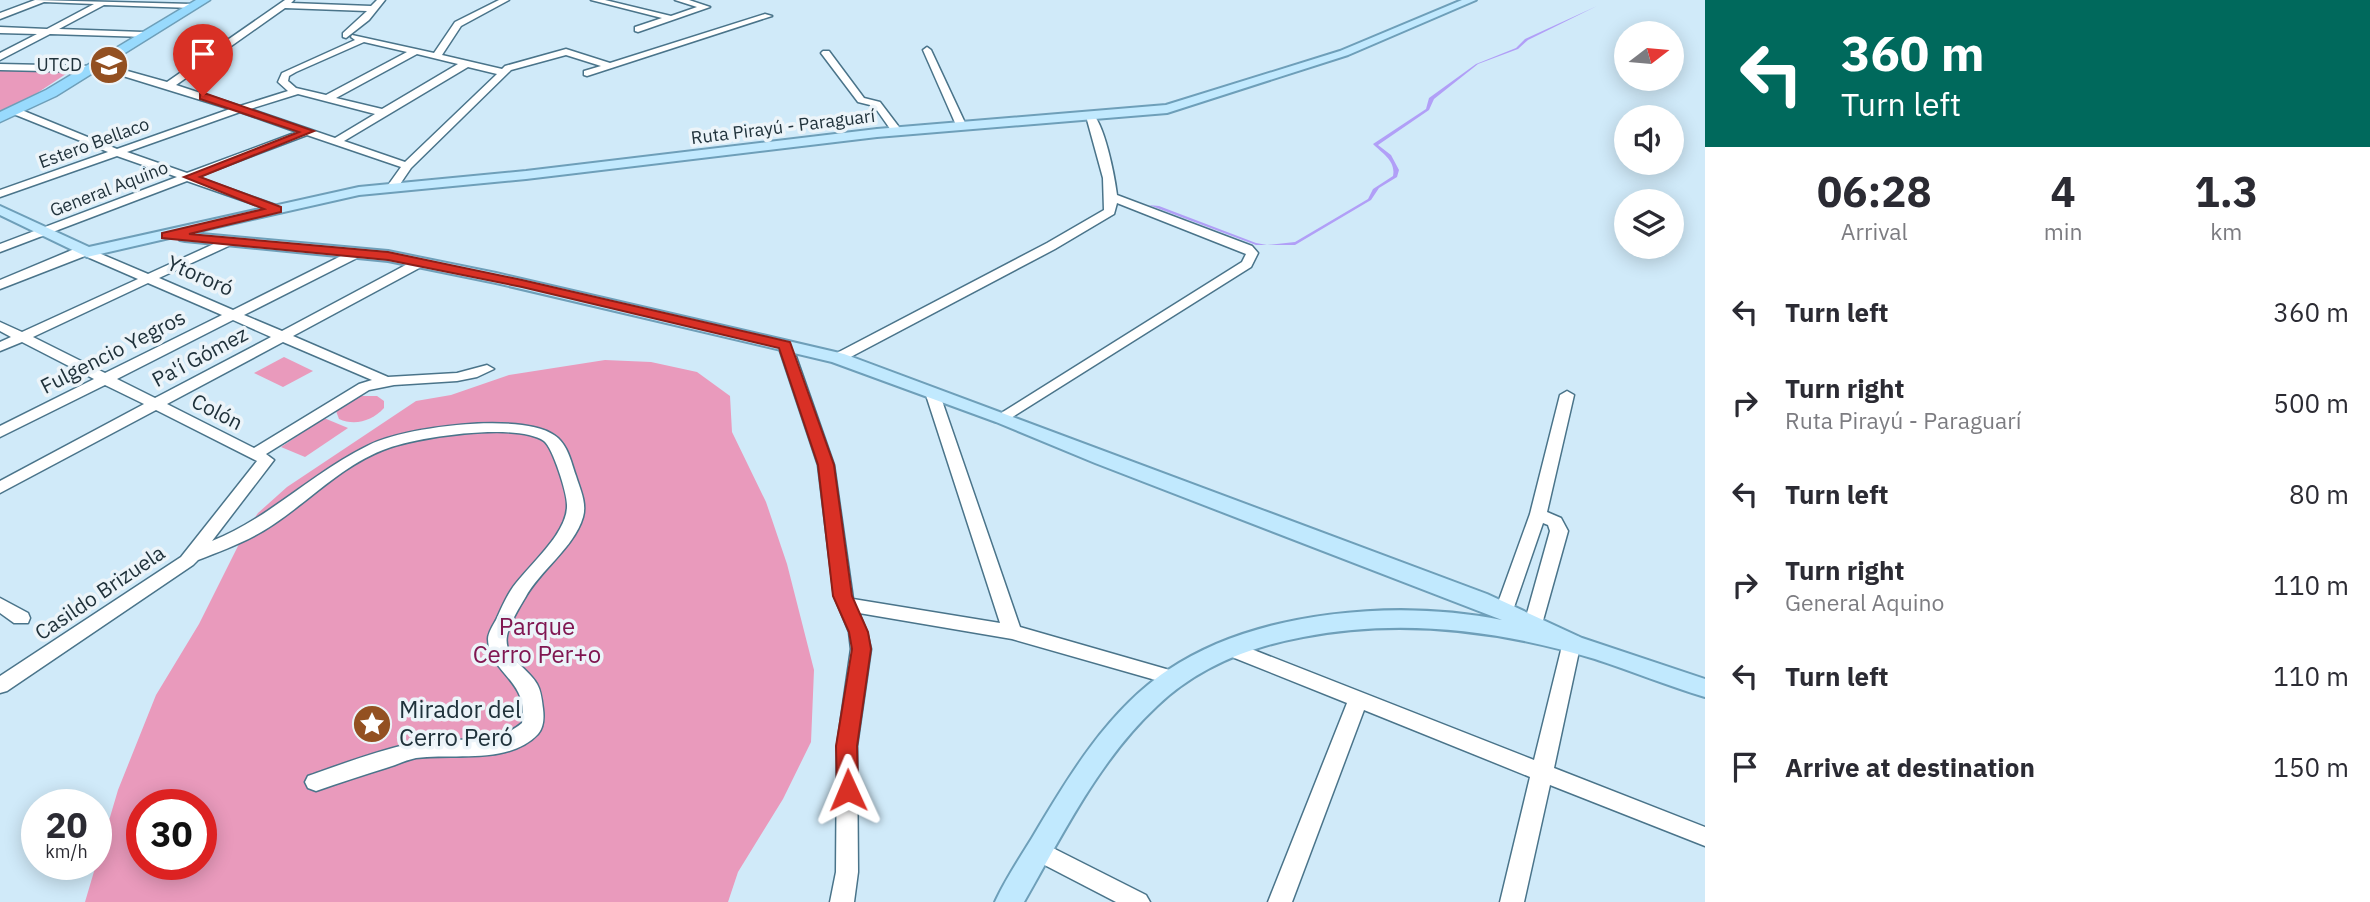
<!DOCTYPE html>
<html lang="en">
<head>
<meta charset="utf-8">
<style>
	:root { --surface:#fff; --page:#f7f7f7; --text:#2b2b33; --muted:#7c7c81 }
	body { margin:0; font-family:"IBM Plex Sans",sans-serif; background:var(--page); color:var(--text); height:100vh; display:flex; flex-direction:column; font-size:26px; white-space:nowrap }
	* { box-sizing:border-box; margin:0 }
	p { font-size:23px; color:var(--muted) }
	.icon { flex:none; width:38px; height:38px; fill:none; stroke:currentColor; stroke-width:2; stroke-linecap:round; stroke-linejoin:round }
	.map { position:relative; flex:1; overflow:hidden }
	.details { display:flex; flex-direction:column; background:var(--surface); width:665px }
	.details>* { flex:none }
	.banner { background:#00695c; color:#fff; overflow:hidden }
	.needle { width:46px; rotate:74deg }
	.buttons { position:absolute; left:1614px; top:21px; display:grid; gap:14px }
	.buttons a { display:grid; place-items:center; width:70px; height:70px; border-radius:50%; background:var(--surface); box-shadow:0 4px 18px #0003; font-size:35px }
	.speed { position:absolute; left:21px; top:789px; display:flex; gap:14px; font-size:35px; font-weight:700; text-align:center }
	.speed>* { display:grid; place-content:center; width:91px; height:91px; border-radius:50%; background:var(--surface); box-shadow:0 4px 18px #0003; line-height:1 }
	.speed small { font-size:18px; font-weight:400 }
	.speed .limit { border:10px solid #d22; background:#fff; color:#111 }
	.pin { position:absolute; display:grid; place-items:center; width:60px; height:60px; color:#fff; margin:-72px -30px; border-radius:50% 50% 50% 0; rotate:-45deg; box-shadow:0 0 7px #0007 }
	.pin .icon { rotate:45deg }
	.me { position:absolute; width:77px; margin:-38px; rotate:359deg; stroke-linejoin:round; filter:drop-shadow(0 0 5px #0008) }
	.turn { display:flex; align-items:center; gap:24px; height:147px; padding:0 21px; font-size:32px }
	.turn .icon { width:91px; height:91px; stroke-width:2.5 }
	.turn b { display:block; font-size:49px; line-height:60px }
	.eta { display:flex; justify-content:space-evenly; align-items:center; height:119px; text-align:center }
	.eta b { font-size:42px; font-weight:800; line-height:49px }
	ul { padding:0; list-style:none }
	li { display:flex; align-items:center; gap:21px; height:91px; padding:0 21px }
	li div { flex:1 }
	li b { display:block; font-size:26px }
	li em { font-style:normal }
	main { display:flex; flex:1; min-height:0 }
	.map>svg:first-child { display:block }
</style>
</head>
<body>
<main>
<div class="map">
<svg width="1705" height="902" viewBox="0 0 1705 902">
	<rect width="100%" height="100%" fill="#d0eaf9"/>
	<g fill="#e99abc" fill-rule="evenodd">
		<polygon points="0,69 72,70 19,105 0,113"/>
		<polygon points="284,357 313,371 283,387 254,373"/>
		<path d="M605,360L651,362L697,372L730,396L732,432L766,502L787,564L814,670L811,742L783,799L738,872L728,902H85L118,790L156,695L199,624L246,530L258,513L287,487L416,401L451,395L509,375ZM142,805H201V864H142Z"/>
		<path d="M361,396H377L384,401V408C372,421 355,426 339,419L336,411L352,399Z"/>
		<polygon points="324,418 348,428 305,457 281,447"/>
	</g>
	<path fill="#b19ff7" d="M1597,6L1528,40L1518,49L1478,64L1434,99L1429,110L1378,145L1391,155L1399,170L1397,177L1379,188L1371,200L1295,245H1256L1149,205L1159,206L1256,243L1267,245L1295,242L1368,199L1373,189L1393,176C1396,161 1383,154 1373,144L1426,109L1429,98L1476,64L1516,48L1525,39Z"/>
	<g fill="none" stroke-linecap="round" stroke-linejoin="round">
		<g stroke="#4a748a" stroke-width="3">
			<g id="minor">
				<polygon points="35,0 192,4 196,6 192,8 104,5 59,29 143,32 147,35 146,37 50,34 0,60 0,53 37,34 0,33 0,27 47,29 94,4 44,2 0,19 0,13"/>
				<path d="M285,0H294L291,3L371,6L377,0H385L369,20L346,38L343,37V33L367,11L285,8L176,85L240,106L288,91L278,82L282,73L355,40L351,37L352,35L434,53L455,22L499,0H509L461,26L442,55L502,69L505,66L566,49L610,63L765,14L772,16L587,76L584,75V71L601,66L566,55L511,70L411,168L396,190L386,188L401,167L307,135L197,177L281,207V211H273L187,181L0,252V244L177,177L117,156L0,197V190L108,152L11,113V109H19L117,149L230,109L123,76L91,72L0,70V64L91,66L124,70L167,82ZM364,42L407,52L326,95L296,88L288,81L289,76L296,72ZM417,54L458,64L382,109L336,98ZM468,67L497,74L405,162L344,141ZM298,94L375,114L335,138L250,109ZM240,112L297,132L187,173L127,152Z"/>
				<polygon points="591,0 605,0 671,16 697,7 675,0 689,0 710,7 638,32 635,31 635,27 662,18"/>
				<polygon points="927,47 931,50 966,125 965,127 956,125 923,50"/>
				<polygon points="823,51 829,51 864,98 880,102 902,131 901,133 893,133 874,106 858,102 821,53"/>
				<path d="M1091,113C1104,120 1115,178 1117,195L1252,246L1258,253L1251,267L1003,423L995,418L998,415L1242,262L1246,254L1117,203L1114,214L1055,249L843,361H833L831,358L833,355L1047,243L1104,210L1103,178L1086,116Z"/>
				<path d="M229,237L233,238V244L159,278L233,310L353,250H361V256L244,315L282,331L415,260H423V266L293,336L388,377L457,373L487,365L494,369L477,377L457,381L394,385L369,390L266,454L274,460L212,541C270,518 313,472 369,445C404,427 520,412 554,435C568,444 571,462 576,476C580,489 587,503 583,517C574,548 540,570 525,598C519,608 509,624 507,636C503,657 528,668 537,684C541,691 542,700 543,709C544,717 544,727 538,734C509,765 454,753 416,758C406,760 396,765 386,768C363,775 339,783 316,791L308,788L305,782L308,776C342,764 377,751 412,743C449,734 490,750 522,723C530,680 489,674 488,639C488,633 493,625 496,620C501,609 506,597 513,587C529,565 568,533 567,505C567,493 553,448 544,441C516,422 414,437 383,450C342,466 310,500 274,524C251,540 224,550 198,560L193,565L7,691L0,693V676L181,557L257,461L156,410L0,493V481L144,404L105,385L0,437V426L94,379L22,342L0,351V342L11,337L0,331V322L22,332L138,279L85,256L0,289V280L72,250L87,248L148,274ZM148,283L222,315L105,373L33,337ZM233,320L271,337L155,398L117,379ZM283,342L372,380L359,384L254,448L167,404Z"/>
				<polygon points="785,341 792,345 834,465 853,599 1000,623 925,392 932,388 939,392 1020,627 1180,673 1183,678 1180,683 1173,685 1012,639 859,613 867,632 871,649 857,746 858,872 854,902 830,902 836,872 837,746 851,649 849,632 834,596 818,465 778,345"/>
				<polygon points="1567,391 1574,395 1547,512 1561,518 1568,531 1542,624 1540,629 1526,629 1524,624 1550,531 1548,525 1543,523 1511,616 1497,616 1495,611 1530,514 1560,395"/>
				<polygon points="0,598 28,613 30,618 28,623 14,623 0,613"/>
				<polygon points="1572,635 1579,637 1581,642 1554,768 1705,827 1705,846 1550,785 1524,902 1500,902 1530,777 1364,710 1292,902 1268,902 1347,703 1222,653 1219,648 1222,643 1229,641 1236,643 1534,760 1563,642 1565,637"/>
				<polygon points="1039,841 1146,895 1150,902 1116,902 1031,858 1028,851 1031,844"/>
			</g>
		</g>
		<g stroke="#6e9fb9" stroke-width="4">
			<path id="major" d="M1462,0H1476L1348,55L1167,113L877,137L526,179L359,195L191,233L388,251L496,273L844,354L1487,594L1582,638L1705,679V697C1668,686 1632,671 1595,659C1499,630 1402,618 1303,637C1249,647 1198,667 1157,706C1099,760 1063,834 1024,902H995C1005,880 1019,859 1032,838C1068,777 1108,710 1168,670C1257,610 1399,599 1502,620L1095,463L996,422L832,362L496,283L388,261L185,241L180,240L178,236L87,257L0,215V206L89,247L359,187L526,171L877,129L1166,105L1340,51Z"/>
		</g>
		<g stroke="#6e9fb9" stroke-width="3">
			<polygon id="highway" points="196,0 210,0 56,96 0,122 0,112 46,90"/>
		</g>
		<use href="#minor" fill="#fff" fill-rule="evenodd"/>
		<use href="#major" fill="#c1e9fe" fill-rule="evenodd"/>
		<use href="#highway" fill="#98dafd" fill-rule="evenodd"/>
	</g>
	<polygon fill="#d93025" stroke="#8d1f18" stroke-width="2" points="200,94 207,94 314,131 200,177 281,207 281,212 189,234 388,252 522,280 790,342 834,465 852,596 868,632 871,649 857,746 858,790 855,796 848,799 840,796 837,790 836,746 852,649 849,632 833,596 818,465 779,348 522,287 388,260 162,238 162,233 264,209 184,177 299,132 200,99"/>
	<defs>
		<g id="university-disc" transform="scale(2.0125)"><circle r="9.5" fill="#935021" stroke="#ecf4f9"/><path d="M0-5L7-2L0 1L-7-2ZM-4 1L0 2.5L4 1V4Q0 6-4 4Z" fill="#fff"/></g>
		<g id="sight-disc" transform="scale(2.0125)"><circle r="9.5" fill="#935021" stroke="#ecf4f9"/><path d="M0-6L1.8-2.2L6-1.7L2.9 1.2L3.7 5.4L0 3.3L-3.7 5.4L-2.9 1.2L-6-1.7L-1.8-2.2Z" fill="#fff"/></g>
	</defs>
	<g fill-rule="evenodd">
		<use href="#university-disc" x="109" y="65"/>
		<use href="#sight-disc" x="372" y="724"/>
	</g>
	<g text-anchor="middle" stroke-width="7" stroke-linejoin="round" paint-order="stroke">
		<g font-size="18" fill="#20323b" stroke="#ecf4f9" text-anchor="end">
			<text x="82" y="71">UTCD</text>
		</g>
		<g font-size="18" fill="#20323b" stroke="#ecf4f9">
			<text transform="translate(783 127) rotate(-7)" y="6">Ruta Pirayú - Paraguarí</text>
			<text transform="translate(94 143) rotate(-20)" y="6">Estero Bellaco</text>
			<text transform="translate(109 189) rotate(-21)" y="6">General Aquino</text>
		</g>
		<g font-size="21" fill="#20323b" stroke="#ecf4f9">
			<text transform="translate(200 276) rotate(24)" y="7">Ytororó</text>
			<text transform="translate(113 352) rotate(-27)" y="7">Fulgencio Yegros</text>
			<text transform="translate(200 357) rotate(-28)" y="7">Pa'í Gómez</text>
			<text transform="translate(217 412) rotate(27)" y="7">Colón</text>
			<text transform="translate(100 593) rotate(-34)" y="7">Casildo Brizuela</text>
		</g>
		<g font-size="24" fill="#801651" stroke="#ecf4f9">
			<text x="537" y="635">Parque<tspan x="537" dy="28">Cerro Per+o</tspan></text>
		</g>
		<g font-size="24" fill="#20323b" stroke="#ecf4f9" text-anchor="start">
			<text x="399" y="718">Mirador del<tspan x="399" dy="28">Cerro Peró</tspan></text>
		</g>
	</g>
</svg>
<div class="buttons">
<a><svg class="needle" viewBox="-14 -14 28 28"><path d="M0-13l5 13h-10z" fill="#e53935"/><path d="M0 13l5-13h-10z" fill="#7c7c81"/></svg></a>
<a><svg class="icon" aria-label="sound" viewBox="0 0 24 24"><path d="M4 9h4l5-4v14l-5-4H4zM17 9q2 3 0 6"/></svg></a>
<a><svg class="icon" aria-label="layers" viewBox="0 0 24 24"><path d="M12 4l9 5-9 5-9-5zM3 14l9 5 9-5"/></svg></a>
</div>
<div class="speed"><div>20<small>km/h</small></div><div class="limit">30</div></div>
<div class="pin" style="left:203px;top:96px;background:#d93025"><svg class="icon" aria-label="arrive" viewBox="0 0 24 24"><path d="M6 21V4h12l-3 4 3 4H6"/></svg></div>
<svg class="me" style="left:848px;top:790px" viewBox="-20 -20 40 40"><path d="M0-17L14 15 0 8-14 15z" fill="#d93025" stroke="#fff" stroke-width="4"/></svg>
</div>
<section class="details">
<div class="banner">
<div class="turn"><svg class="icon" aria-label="left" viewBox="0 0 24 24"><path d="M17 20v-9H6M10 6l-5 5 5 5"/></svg><div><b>360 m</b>Turn left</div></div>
</div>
<div class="eta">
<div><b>06:28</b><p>Arrival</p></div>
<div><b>4</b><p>min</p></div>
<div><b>1.3</b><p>km</p></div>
</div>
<ul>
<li><svg class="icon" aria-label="left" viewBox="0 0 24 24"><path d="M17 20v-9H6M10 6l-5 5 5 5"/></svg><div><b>Turn left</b></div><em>360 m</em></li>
<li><svg class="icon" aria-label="right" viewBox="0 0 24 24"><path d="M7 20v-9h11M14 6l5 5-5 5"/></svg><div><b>Turn right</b><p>Ruta Pirayú - Paraguarí</p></div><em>500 m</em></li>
<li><svg class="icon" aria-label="left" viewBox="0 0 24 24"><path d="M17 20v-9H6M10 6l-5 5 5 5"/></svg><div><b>Turn left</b></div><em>80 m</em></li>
<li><svg class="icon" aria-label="right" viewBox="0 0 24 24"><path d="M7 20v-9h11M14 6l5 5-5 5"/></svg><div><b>Turn right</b><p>General Aquino</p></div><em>110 m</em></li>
<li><svg class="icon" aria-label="left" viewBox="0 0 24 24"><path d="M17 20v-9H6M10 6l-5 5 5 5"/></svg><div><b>Turn left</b></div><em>110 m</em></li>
<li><svg class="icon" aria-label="arrive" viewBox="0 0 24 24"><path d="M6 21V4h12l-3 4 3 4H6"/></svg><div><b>Arrive at destination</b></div><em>150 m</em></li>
</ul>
</section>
</main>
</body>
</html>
